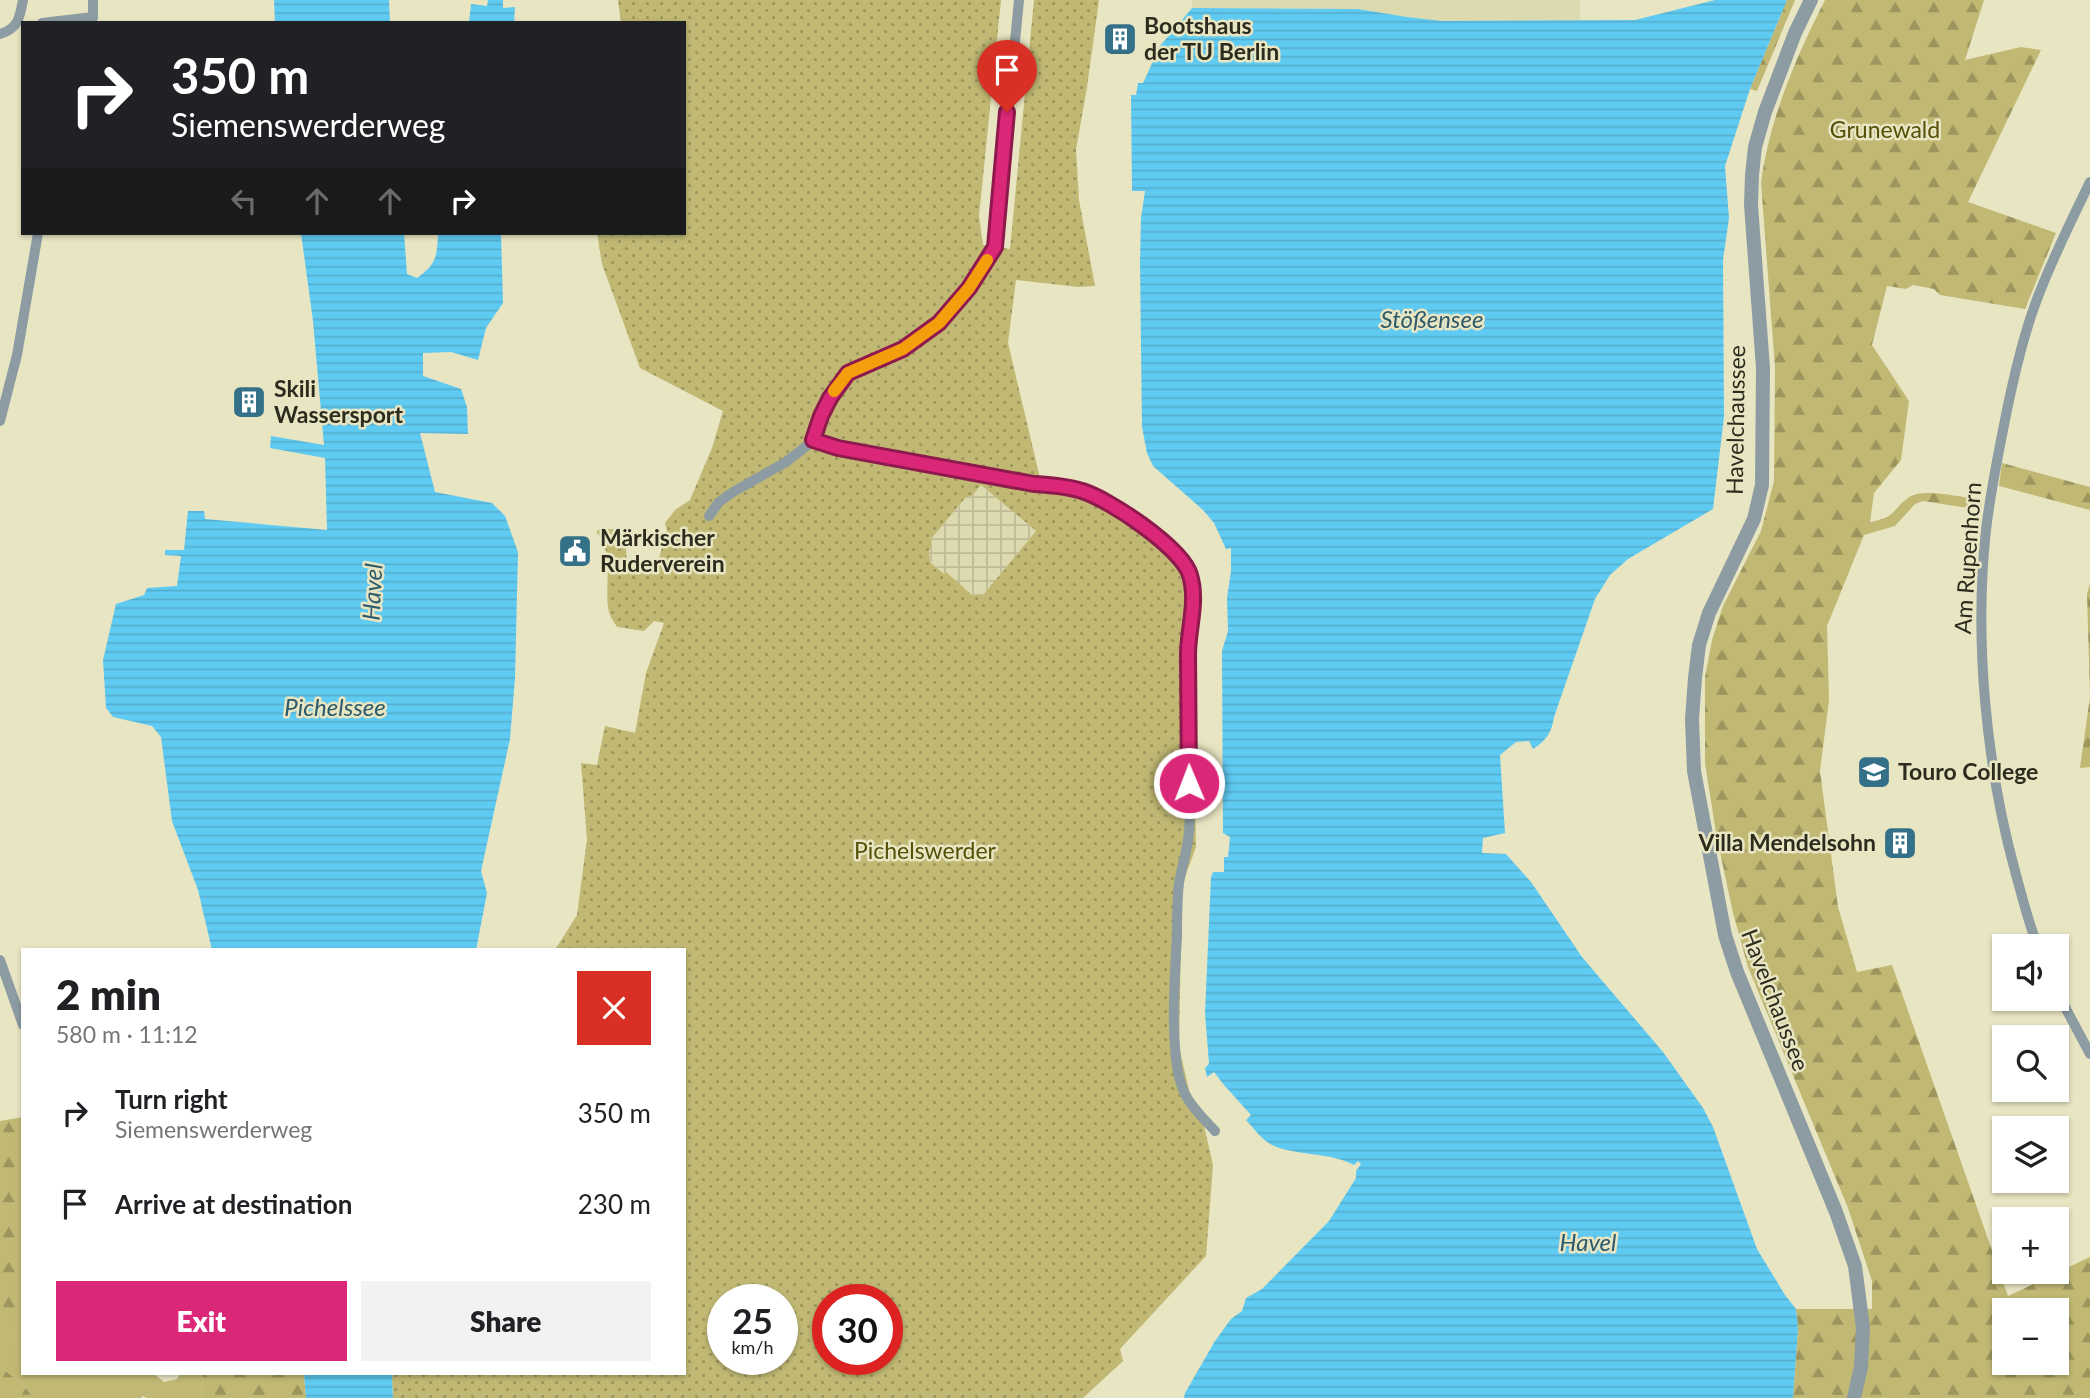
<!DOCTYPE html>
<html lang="en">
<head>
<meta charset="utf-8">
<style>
	:root { --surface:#fff; --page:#f2f2f2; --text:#202124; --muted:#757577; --accent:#db2777 }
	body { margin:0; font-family:Lato,sans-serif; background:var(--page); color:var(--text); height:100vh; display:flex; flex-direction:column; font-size:26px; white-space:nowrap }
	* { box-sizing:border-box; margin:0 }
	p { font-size:23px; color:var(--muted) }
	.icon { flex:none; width:38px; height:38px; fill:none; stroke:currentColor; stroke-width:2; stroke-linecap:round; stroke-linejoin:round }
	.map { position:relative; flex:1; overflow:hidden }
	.drawer { position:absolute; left:21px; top:948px; width:665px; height:427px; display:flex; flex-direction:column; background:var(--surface); border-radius:0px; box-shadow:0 2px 5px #0004 }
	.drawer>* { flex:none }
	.banner { position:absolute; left:21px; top:21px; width:665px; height:214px; border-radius:0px; box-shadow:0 2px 5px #0004; background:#202124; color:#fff; overflow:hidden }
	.fabs { position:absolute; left:1992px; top:934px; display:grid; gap:14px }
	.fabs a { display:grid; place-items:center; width:77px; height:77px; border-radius:0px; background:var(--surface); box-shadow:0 2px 5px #0004; font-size:35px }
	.speed { position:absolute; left:707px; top:1284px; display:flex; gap:14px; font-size:35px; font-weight:700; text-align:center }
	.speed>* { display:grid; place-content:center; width:91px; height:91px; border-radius:50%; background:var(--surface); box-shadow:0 2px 5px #0004; line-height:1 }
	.speed small { font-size:18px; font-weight:400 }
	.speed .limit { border:10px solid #d22; background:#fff; color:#111 }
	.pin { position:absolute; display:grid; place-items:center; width:60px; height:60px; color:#fff; margin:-72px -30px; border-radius:50% 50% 50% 0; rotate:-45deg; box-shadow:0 0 7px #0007 }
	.pin .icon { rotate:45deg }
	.me { position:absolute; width:77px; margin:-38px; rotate:359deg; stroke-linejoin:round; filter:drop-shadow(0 0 5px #0008) }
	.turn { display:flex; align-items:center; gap:24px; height:147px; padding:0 35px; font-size:32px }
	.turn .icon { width:91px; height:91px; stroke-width:2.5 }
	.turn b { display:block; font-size:49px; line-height:60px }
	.lanes { display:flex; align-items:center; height:66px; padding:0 35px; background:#0003; justify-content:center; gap:35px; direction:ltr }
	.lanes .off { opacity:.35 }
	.round { display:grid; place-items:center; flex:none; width:74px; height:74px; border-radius:0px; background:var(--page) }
	.head { display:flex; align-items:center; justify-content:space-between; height:119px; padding:0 35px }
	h1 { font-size:42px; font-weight:800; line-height:52px }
	.primary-button { display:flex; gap:14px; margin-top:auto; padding:14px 35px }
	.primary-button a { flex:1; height:80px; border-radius:0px; background:var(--accent); color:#fff; font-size:28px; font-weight:800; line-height:80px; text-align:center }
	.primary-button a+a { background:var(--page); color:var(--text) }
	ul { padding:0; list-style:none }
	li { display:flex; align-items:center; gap:21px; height:91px; padding:0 35px }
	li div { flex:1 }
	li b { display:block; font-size:26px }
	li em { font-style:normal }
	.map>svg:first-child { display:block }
</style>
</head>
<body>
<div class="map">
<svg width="2090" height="1398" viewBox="0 0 2090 1398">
	<defs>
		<pattern id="industrial-grid" width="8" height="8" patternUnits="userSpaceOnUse" patternTransform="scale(1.75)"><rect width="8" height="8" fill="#dedab0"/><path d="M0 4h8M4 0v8" fill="none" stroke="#bfbb97"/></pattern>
		<pattern id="forest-firs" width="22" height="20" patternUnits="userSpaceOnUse" patternTransform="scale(1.75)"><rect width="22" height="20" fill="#c0b873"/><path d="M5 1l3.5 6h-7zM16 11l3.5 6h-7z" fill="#9c965e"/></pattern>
		<pattern id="park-dots" width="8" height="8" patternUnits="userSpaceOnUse" patternTransform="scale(1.75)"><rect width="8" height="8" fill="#c0b873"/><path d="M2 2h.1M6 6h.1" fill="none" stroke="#9c965e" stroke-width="1.8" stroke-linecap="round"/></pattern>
		<pattern id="water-rules" width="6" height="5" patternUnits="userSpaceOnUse" patternTransform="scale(1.75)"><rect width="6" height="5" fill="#60cbf2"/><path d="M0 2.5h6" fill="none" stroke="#54aecf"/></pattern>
	</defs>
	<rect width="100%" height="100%" fill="#e8e5c2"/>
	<polygon fill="#dedab0" points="1192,0 1580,0 1580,20 1442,21 1407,17 1358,9 1192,8"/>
	<polygon fill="url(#industrial-grid)" points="981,485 1036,531 983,595 973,595 946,573 944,574 930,561 929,550 932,546 931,539 966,497 972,496"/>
	<polygon fill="#c0b873" points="0,1324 23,1346 23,1374 154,1374 164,1382 177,1379 180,1374 203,1374 201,1398 147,1398 143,1396 141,1398 34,1398 24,1386 0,1366"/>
	<g fill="url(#forest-firs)" fill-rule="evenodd">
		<polygon points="1787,0 1795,0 1757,91 1750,89"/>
		<path d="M1825,0H1984L1965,60L2021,47L2041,50L1968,202L2056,233L2025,309L1940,295L1934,289L1913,285L1906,289L1887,286L1872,345L1909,401L1901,460L1874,493L1870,522C1898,517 1891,509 1911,496C1924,488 1966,498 1982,500L1981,510L1923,501L1915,504L1895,526L1864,535L1827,626L1829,700L1820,771L1838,907L1857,972L1892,965L2008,1296L2090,1257V1398H1793L1798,1329L1796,1309H1872V1281L1848,1208L1748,967L1733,913L1716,833L1705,763V677L1712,640L1723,606L1761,531L1774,481L1775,368L1761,183C1769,120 1796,57 1825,0ZM2004,1311H2056V1363H2004Z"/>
		<polygon points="2002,463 2090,487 2090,510 1999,486"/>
		<polygon points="2090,583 2090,767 2080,768 2090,697 2087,594"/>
		<polygon points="23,1117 23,1346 0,1324 0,1121"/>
		<polygon points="0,1366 24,1386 34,1398 0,1398"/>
		<polygon points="203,1374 304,1374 306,1398 201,1398"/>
	</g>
	<path fill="url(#park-dots)" fill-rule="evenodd" d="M618,0H1001L979,216L983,245L1010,249L1034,0H1099L1087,87L1076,150L1079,200L1095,286L1079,287L1016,280L1008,343L1040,478L1089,487L1125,509L1162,536L1191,564L1195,574L1198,604L1192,648L1196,847L1182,885L1179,1047L1189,1090L1204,1126L1213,1165L1206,1256L1120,1349L1123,1361L1083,1398H393L392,1378L393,1374H684V950H555L577,915L587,839L581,763L597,765L605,726L635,733L646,673L664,623L654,621L644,631L617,627C614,622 610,617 609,612C603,587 616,553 596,532L601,528L625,531L627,566L639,569H656L667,530L665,523L675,510L690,500L712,448L723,411L640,368L602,264L597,233H684V23H621ZM981,485L1036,531L983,595H972L946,572L944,574L930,562L929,550L932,546L931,539L966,497L972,496ZM723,1300H782V1360H723ZM828,1300H887V1360H828Z"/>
	<g fill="url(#water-rules)">
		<polygon points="274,0 389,0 390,23 275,23"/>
		<polygon points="488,0 503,0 503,8 515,7 514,23 469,23 471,4 487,6"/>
		<path d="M1715,0H1787L1750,89L1725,166L1729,218L1723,260L1724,417L1713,509L1628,559L1610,575L1595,599L1554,717C1552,732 1546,741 1533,749L1529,741L1516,742L1500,755L1505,833L1483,838L1482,853L1506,854L1531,882L1582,957L1663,1052L1703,1108L1713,1127L1757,1249L1785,1295L1796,1309L1798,1329L1793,1398H1184L1185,1393L1215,1341L1231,1319L1242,1311L1246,1298L1262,1289L1329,1221L1356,1178V1171L1361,1164L1358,1161L1354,1165C1329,1152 1299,1156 1274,1146C1263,1141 1255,1130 1246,1120L1251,1115L1224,1085L1214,1072L1207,1077L1205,1068L1209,1064L1205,1013L1211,877L1213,872H1224V857H1228L1230,837L1223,833L1222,651L1228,631L1227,598L1231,571V548L1226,549L1214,523L1203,510L1153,466L1147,453L1142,427L1140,262L1141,218L1145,191H1132L1131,95H1136L1138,83H1143L1144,81L1160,46L1192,8L1358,9L1407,17L1442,21L1635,20Z"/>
		<path d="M301,233H404L407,274L417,278C437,264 437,256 438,233H501L503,303L486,328L478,360L451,352L423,353V376L461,389L467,407L468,434L420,433L435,492L492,503L505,516L518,552L515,678L510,739L481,871L487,893L476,950H212L198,890L172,821L161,737L152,726L113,717L106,708L103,660L116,604L144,595L147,588L177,586L181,556L165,555V550H184L188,511H204L205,519L327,530L325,458L270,448L271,436L324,445L313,321Z"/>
		<polygon points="304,1374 393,1374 392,1379 393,1398 306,1398"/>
	</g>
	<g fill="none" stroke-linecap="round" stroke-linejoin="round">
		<g stroke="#8c9ca2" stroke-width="10">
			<polyline points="42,23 93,17"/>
			<polyline points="91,23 93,17 93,0"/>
			<path d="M0,34C18,29 20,17 23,0"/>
			<polyline points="0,421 17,355 38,233"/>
			<path d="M813,441L838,448L1034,484C1050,485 1066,486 1082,490C1108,499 1180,547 1189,573C1198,599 1189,625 1188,651C1185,711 1194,772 1189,831C1188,849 1182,866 1179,883C1177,900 1177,919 1177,936C1175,974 1168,1061 1185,1094C1192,1108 1204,1119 1215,1131"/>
			<polyline points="709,516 719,502 733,492 786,462 813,441 821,416 830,398 848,373 903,350 938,323 969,288 995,247 1019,0"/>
			<path d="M2038,947C2028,922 2022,896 2015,871C1986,765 1974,639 1986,530C1990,495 1997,460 2004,425C2012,384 2021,342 2036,302C2051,261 2071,221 2090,182"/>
			<polyline points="0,960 23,1025"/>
			<polyline points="2056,990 2090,1054"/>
		</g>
		<polyline stroke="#8c9ca2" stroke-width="14" points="1811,0 1795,33 1765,112 1755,147 1752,175 1751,205 1763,368 1762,485 1754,519 1709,613 1699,645 1695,678 1692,719 1694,771 1725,935 1737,972 1836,1212 1855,1266 1863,1328 1861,1367 1854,1398"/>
	</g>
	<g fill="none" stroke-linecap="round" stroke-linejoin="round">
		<g stroke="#8e194d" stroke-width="18">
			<path id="route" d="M1007,112L995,247L969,288L939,323L903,349L848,373L830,398L821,416L813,440L838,448L1034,484C1050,485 1067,486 1082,491C1109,499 1182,548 1190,575C1198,602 1188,628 1188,655C1188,698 1189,740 1189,783"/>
		</g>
		<use href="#route" stroke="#db2777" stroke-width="12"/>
		<polyline stroke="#f59e0b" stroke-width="12" points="834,391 848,373 903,349 939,323 969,288 987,260"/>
	</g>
	<defs>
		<g id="building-square" transform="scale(1.75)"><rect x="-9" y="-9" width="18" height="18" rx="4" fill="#347188" stroke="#e8e5c2"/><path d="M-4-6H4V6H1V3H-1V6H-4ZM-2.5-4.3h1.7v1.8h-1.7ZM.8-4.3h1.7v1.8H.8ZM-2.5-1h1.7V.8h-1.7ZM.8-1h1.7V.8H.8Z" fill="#fff"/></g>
		<g id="civic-square" transform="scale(1.75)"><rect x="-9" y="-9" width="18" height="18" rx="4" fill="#347188" stroke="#e8e5c2"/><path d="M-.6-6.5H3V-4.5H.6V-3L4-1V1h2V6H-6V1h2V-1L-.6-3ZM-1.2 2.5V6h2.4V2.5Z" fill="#fff"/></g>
		<g id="university-square" transform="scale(1.75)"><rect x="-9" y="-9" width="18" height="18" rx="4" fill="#347188" stroke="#e8e5c2"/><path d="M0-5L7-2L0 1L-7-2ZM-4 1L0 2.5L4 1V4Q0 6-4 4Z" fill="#fff"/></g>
	</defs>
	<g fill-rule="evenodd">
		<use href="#building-square" x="1120" y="39"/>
		<use href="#building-square" x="249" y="402"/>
		<use href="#civic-square" x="575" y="551"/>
		<use href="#university-square" x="1874" y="772"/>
		<use href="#building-square" x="1900" y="843"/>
	</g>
	<g text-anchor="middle" stroke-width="5" stroke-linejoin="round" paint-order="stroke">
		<g font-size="23" font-weight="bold" fill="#2c2b1e" stroke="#e8e5c2" text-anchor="start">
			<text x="1144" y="34">Bootshaus<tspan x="1144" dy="26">der TU Berlin</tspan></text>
			<text x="274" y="397">Skili<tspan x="274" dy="26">Wassersport</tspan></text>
			<text x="600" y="546">Märkischer<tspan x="600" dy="26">Ruderverein</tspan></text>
			<text x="1898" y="780">Touro College</text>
			<text x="1876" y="851" text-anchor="end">Villa Mendelsohn</text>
		</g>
		<g font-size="23" fill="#564f06" stroke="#e8e5c2">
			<text x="1885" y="138">Grunewald</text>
			<text x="925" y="859">Pichelswerder</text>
		</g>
		<g font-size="23" fill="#2c2b1e" stroke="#e8e5c2">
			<text transform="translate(1736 420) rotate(-89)" y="8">Havelchaussee</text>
			<text transform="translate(1968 558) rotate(-86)" y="8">Am Rupenhorn</text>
			<text transform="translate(1775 1000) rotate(69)" y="8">Havelchaussee</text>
		</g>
		<g font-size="24" font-style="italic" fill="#2d5b6c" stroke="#e8e5c2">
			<text x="1432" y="328">Stößensee</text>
			<text transform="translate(373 592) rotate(-87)" y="8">Havel</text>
			<text x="335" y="716">Pichelssee</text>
			<text x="1588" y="1251">Havel</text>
		</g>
	</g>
</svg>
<div class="fabs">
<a><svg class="icon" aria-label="sound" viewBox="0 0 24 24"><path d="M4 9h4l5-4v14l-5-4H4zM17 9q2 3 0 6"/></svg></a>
<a><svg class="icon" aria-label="search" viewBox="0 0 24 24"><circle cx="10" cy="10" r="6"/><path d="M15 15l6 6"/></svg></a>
<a><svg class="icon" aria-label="layers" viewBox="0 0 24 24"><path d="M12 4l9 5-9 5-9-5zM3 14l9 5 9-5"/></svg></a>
<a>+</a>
<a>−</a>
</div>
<div class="speed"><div>25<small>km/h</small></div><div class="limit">30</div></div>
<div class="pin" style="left:1007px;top:112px;background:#d93025"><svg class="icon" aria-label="arrive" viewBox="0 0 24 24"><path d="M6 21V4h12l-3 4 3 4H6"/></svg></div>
<svg class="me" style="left:1189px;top:783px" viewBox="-20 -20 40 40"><circle r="17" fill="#db2777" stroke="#fff" stroke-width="3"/><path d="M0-11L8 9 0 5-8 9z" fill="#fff"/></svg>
<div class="banner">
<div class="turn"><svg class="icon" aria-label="right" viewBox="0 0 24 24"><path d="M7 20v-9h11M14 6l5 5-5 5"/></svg><div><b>350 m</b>Siemenswerderweg</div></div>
<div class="lanes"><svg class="icon off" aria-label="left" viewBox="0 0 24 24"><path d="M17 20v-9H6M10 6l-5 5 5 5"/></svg><svg class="icon off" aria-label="ahead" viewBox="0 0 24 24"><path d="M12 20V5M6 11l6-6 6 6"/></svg><svg class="icon off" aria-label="ahead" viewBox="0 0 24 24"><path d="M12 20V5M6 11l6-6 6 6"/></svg><svg class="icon" aria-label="right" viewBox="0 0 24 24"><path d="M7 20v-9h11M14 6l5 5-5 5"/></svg></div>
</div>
<section class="drawer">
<div class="head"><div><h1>2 min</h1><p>580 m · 11:12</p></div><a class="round" style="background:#d93025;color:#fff"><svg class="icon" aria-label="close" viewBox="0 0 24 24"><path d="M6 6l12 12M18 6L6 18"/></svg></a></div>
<ul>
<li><svg class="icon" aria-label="right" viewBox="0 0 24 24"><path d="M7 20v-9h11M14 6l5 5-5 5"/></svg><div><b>Turn right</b><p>Siemenswerderweg</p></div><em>350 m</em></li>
<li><svg class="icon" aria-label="arrive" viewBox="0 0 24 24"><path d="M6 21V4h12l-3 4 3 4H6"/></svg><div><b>Arrive at destination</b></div><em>230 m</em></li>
</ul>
<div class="primary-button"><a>Exit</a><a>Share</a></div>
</section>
</div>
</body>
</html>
